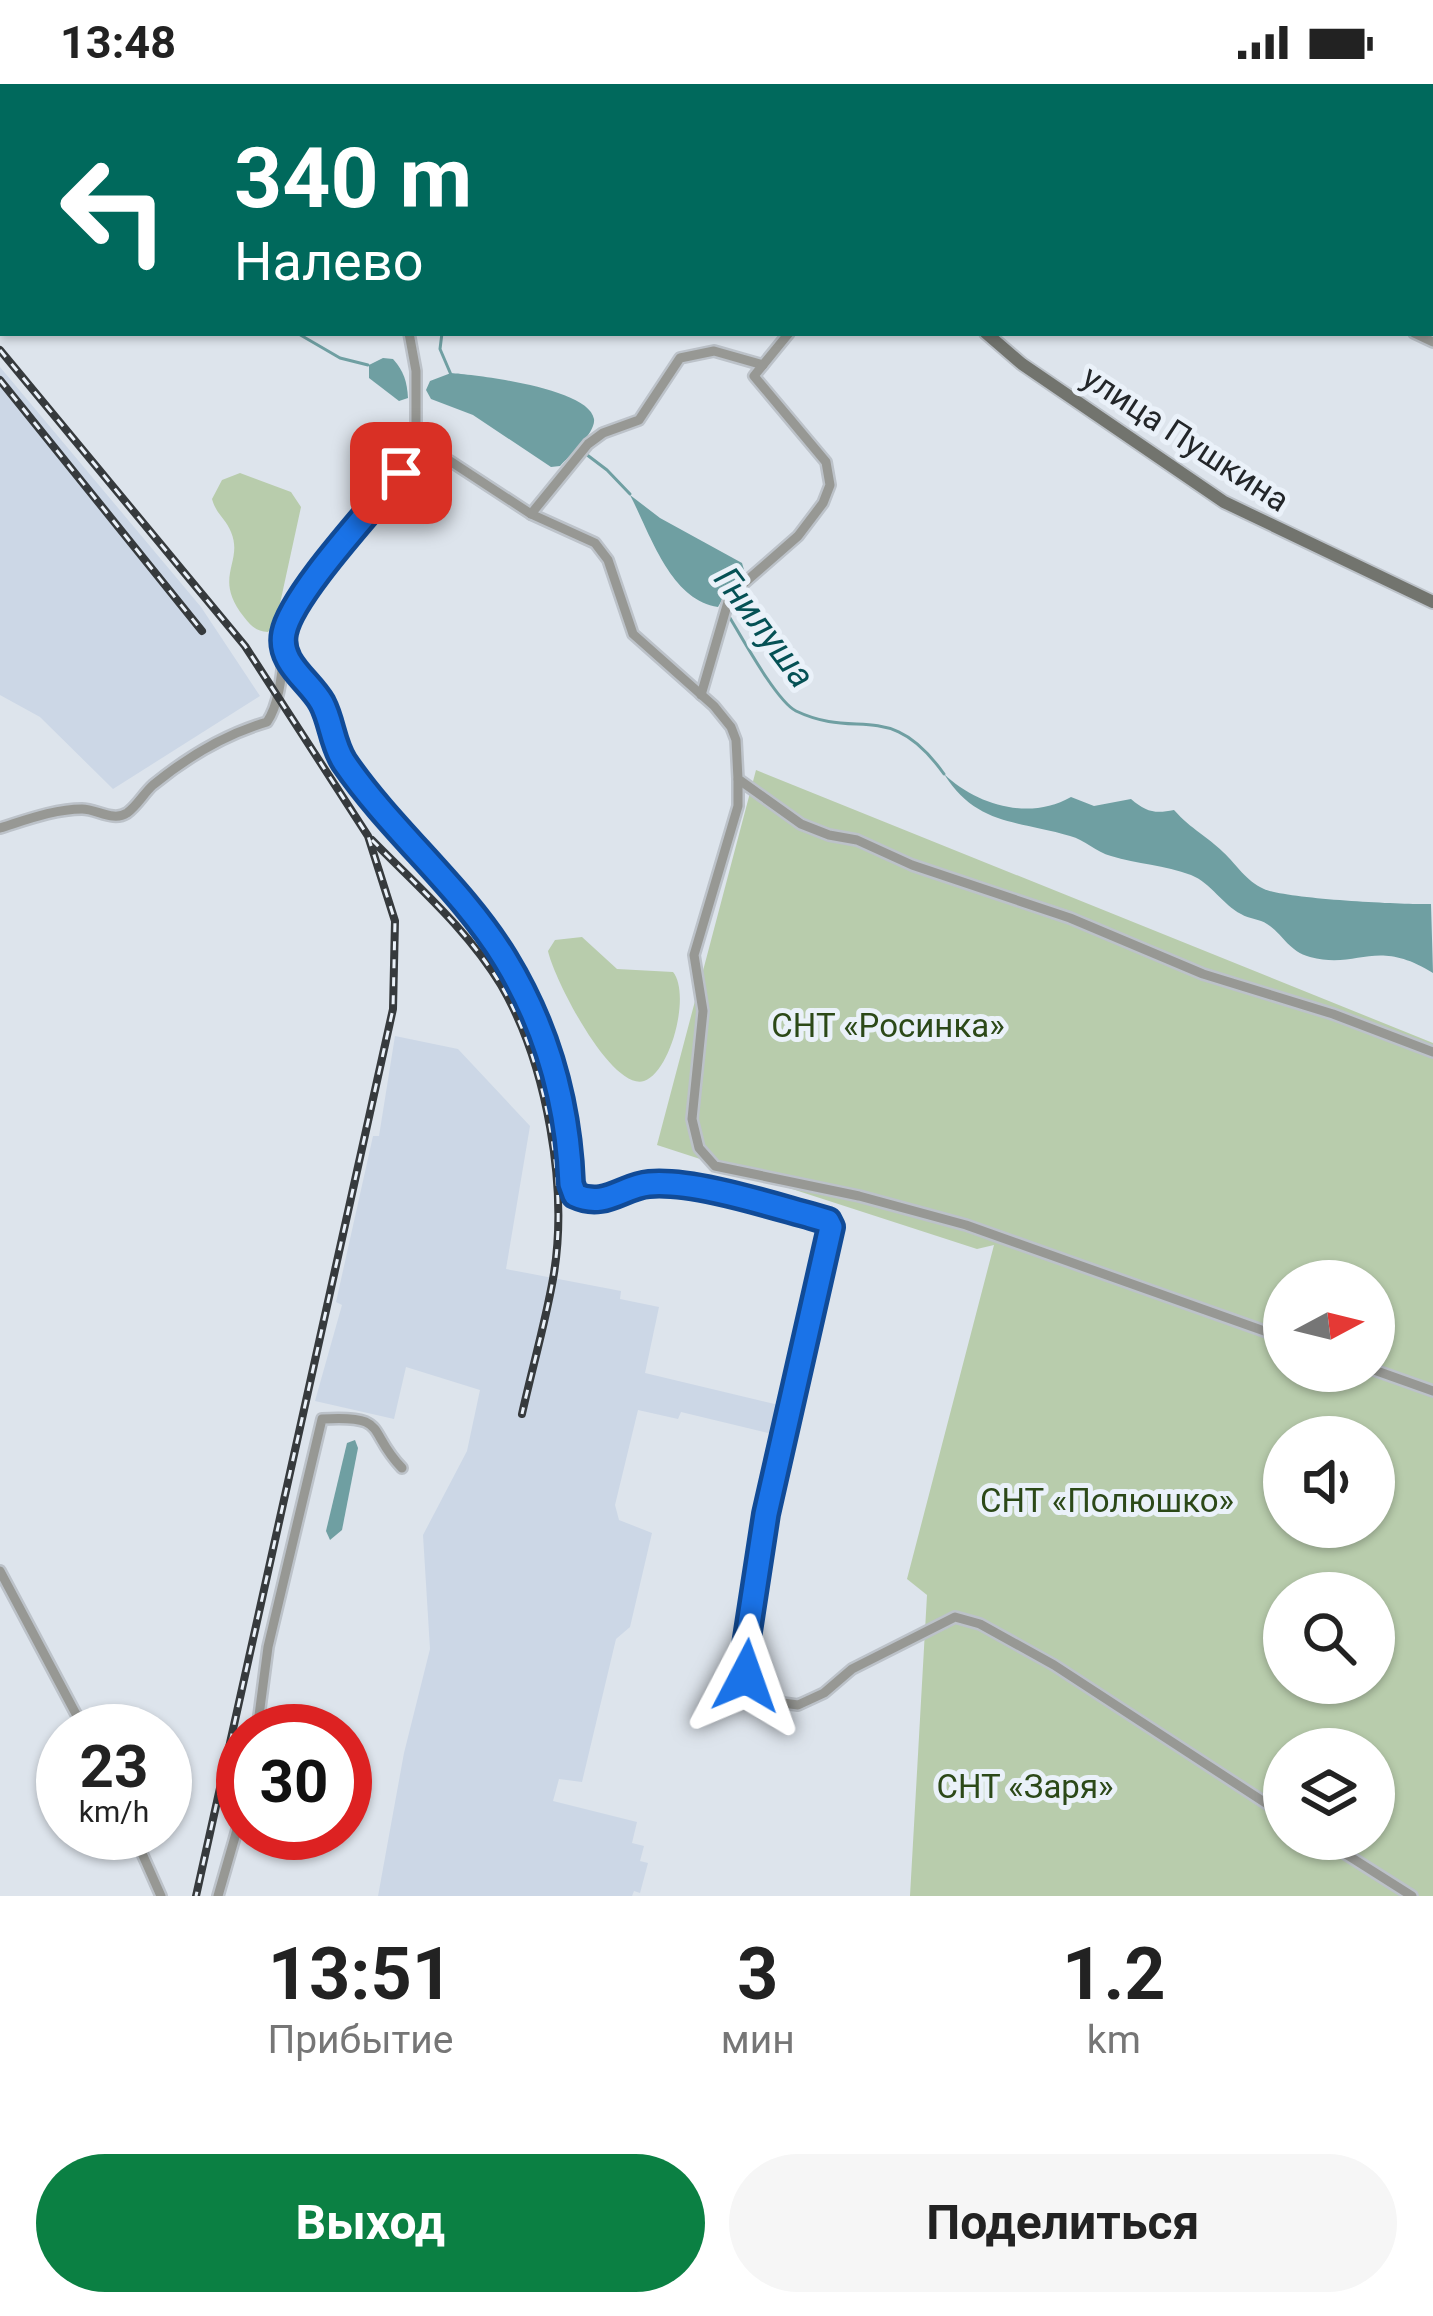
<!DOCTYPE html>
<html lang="ru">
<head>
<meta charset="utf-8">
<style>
	:root { --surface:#fff; --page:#f6f6f6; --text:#222; --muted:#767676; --accent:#0b8043 }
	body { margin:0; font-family:Roboto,sans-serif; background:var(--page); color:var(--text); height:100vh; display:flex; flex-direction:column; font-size:45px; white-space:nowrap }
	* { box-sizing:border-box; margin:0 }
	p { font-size:39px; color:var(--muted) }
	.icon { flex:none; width:66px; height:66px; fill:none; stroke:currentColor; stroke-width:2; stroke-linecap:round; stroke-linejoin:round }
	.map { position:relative; height:1812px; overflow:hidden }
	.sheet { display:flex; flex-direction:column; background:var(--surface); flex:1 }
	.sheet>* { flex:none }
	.hud { position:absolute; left:0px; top:0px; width:1434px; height:252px; box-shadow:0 3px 9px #0004; background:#00695c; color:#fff; overflow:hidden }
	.needle { width:78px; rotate:83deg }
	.tools { position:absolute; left:1263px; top:1176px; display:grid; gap:24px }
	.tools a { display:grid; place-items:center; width:132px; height:132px; border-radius:50%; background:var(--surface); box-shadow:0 3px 9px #0004; font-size:60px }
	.speed { position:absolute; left:36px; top:1620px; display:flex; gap:24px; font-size:60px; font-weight:700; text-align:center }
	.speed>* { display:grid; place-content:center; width:156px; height:156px; border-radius:50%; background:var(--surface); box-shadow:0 3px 9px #0004; line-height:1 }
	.speed small { font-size:30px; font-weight:400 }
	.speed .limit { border:18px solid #d22; background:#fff; color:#111 }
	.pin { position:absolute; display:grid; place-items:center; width:102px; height:102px; color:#fff; margin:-51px; border-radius:24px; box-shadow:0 6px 18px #0006 }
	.me { position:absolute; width:132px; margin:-66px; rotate:4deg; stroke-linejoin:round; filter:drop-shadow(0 0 9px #0008) }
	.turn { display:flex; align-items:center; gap:42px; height:252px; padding:0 36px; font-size:54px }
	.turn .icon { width:156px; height:156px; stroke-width:2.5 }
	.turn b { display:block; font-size:84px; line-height:102px }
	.eta { display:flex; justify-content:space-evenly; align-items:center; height:204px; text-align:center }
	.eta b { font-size:72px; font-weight:700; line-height:84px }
	.action { display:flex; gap:24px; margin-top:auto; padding:24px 36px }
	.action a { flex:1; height:138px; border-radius:72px; background:var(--accent); color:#fff; font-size:48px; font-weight:700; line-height:138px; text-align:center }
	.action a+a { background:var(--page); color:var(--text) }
	.status { display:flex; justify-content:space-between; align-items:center; height:84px; padding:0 60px; background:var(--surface); direction:ltr }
	.status svg { height:33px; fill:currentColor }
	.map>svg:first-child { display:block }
</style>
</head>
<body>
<div class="status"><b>13:48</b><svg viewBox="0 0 49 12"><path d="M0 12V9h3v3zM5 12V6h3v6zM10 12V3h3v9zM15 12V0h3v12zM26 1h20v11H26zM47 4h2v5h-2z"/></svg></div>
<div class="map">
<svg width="1433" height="1812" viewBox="0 0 1433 1812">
	<rect width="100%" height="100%" fill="#dde4ec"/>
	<g fill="#ccd7e6">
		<polygon points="0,283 201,523 260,612 113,705 40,633 0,611"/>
		<polygon points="395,952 458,965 530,1042 506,1185 621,1207 620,1215 659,1223 645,1289 783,1322 776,1351 681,1328 678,1335 638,1326 615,1421 619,1436 652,1449 630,1543 616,1555 582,1698 559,1695 553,1717 637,1738 632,1759 644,1762 640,1777 648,1779 640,1809 634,1807 632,1812 378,1812 404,1669 430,1565 423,1451 467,1367 480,1306 406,1283 394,1335 315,1317 342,1221 336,1218 373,1052 379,1052"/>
	</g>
	<g fill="#b8ccac" fill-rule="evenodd">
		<path d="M240,389L291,408L301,423L276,538L268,548C256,547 252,543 244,533C212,493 244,479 231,448C226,435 216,430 212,415L222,396Z"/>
		<path d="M756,686L1433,959V1812H910L927,1511L907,1495L994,1161L977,1165L657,1061ZM1284,1197H1374V1287H1284ZM1284,1353H1374V1443H1284ZM1284,1509H1374V1599H1284ZM1284,1665H1374V1755H1284Z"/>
		<path d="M582,853L617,885L673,888C691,910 671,988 644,997C611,1007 554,895 548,867L555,856Z"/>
	</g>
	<g fill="#6f9fa2">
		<path d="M383,274L393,275C404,287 407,298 408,314L399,317L369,294V281Z"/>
		<path d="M451,289C477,291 589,304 594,335C596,349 569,372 560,382L551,383L473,331L431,315L426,306L430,297Z"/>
		<path d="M630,411L660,434L742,479L745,489L732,498L718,523C670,516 650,449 630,411Z"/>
		<path d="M944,690C977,721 1029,737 1071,713L1094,722L1131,715C1146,728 1155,730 1174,726C1192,746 1207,752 1223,768C1238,782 1245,796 1264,805C1285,815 1405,821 1431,820L1433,889C1375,853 1359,886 1310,873C1288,867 1283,850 1267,840C1260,835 1249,835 1241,830C1223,821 1211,799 1191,791C1165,781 1137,780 1111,772C1096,768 1085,756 1070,752C1017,736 977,742 944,690Z"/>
		<polygon points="355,1356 358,1364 342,1446 330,1456 326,1447 347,1359"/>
	</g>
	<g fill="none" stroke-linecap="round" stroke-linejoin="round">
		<g stroke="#6f9fa2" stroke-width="3">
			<polyline points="297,249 340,274 368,281"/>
			<polyline points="442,249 440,265 452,293"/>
			<polyline points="574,361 607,386 630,410"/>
			<path d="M727,529C740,550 776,617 796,627C859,657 890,614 944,690"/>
		</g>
		<g stroke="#bcc2c9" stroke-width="14">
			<g id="street">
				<polyline points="1082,0 1083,3"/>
				<polyline points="1394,0 1400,3"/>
				<polyline points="442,3 442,0"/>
				<polyline points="1431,20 1433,21"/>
				<polyline points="409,249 416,287 416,372"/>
				<polyline points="1414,249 1433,258"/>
				<polyline points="416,372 450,377 531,430 595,459 608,476 633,550 714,622 731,643 736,656 738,695 801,740 829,751 857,756 912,781 1070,834 1203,890 1333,930 1433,968"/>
				<polyline points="531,430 588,360 603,349 639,336 680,274 714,267 763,281"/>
				<path d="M282,555C290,582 307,594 320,617C331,635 331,658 343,676C382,737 439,787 484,844C541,915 568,1010 571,1100L575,1111C604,1124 621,1105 646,1100C682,1093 773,1122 811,1132L828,1137L831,1143L778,1371L743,1580L746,1591L757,1602L783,1619L798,1621L824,1609L852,1585L955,1533L980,1540L1054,1581L1284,1731"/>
				<polyline points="701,611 728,518 735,507 798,452 823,419 830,401 826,378 754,292 789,249"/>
				<polyline points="738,696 738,722 694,871 703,927 692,1035 699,1064 715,1082 859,1112 966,1141 1284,1254"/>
				<path d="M0,744C26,736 55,725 82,725C97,725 113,738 127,729C137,722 144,709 153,701C186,674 226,650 267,638C286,610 281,559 291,525L416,372"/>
				<polyline points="1374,1286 1433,1307"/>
				<polyline points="0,1487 85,1647"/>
				<path d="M257,1647L268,1563L322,1335C390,1331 366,1347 402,1384"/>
				<polyline points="133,1749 161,1812"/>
				<polyline points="1322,1755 1412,1812"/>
				<polyline points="218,1812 243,1725"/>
			</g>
		</g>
		<g stroke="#bcc2c9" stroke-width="16">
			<g id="secondary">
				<polyline points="814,0 815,3"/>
				<polyline points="986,249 1022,280 1224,418 1433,518"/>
			</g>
		</g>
		<use href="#street" stroke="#979894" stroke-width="9"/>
		<use href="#secondary" stroke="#72746e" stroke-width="12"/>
		<g stroke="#363a3d" stroke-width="8">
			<g id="rail">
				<polyline points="0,266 245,562 368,752 395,837 393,925 196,1812"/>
				<polyline points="0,296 202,547"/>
				<path d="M372,756C416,801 468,846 501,901C547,980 569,1105 553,1195C545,1240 532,1285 522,1330"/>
			</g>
		</g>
		<use href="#rail" stroke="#eaf1f9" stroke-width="3" stroke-dasharray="9" stroke-linecap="butt"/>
	</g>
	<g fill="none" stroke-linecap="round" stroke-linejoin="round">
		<g stroke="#114b97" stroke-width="30">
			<path id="route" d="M401,389C373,424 291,511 284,549C278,579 309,596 322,619C332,638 332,659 344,678C392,748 461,803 505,875C547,944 568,1020 571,1100L575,1111C605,1125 623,1102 649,1100C692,1096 767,1120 811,1132L828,1137L831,1143L766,1430L743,1580L746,1592"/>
		</g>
		<use href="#route" stroke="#1a73e8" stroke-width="21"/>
	</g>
	<g text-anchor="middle" stroke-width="10" stroke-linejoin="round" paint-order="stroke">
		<g font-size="33" fill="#232629" stroke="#eaf1f9">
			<text transform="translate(1186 354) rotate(33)" y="12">улица Пушкина</text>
		</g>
		<g font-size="33" fill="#2c4918" stroke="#eaf1f9">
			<text x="888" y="953">СНТ «Росинка»</text>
			<text x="1107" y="1428">СНТ «Полюшко»</text>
			<text x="1025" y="1714">СНТ «Заря»</text>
		</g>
		<g font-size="36" font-style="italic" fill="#055155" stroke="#eaf1f9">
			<text transform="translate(765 543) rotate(53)" y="13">Гнилуша</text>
		</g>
	</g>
</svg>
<div class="tools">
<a><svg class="needle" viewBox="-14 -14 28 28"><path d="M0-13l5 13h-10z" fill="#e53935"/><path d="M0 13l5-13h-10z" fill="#767676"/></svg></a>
<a><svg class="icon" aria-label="sound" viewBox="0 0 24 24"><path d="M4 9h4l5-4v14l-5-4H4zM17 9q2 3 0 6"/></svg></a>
<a><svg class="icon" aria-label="search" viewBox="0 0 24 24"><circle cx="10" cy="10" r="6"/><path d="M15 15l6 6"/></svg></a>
<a><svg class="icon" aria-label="layers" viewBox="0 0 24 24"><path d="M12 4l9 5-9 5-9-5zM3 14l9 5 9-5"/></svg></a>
</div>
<div class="speed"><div>23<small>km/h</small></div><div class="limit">30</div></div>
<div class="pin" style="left:401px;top:389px;background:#d93025"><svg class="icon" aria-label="arrive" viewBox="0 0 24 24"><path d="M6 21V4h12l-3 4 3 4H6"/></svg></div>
<svg class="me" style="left:746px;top:1592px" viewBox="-20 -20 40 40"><path d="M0-17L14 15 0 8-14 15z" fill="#1a73e8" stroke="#fff" stroke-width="4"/></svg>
<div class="hud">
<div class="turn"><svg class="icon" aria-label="left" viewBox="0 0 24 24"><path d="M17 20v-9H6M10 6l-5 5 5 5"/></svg><div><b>340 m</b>Налево</div></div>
</div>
</div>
<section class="sheet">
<div class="eta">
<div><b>13:51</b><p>Прибытие</p></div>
<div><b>3</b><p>мин</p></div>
<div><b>1.2</b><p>km</p></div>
</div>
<div class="action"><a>Выход</a><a>Поделиться</a></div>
</section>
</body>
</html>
